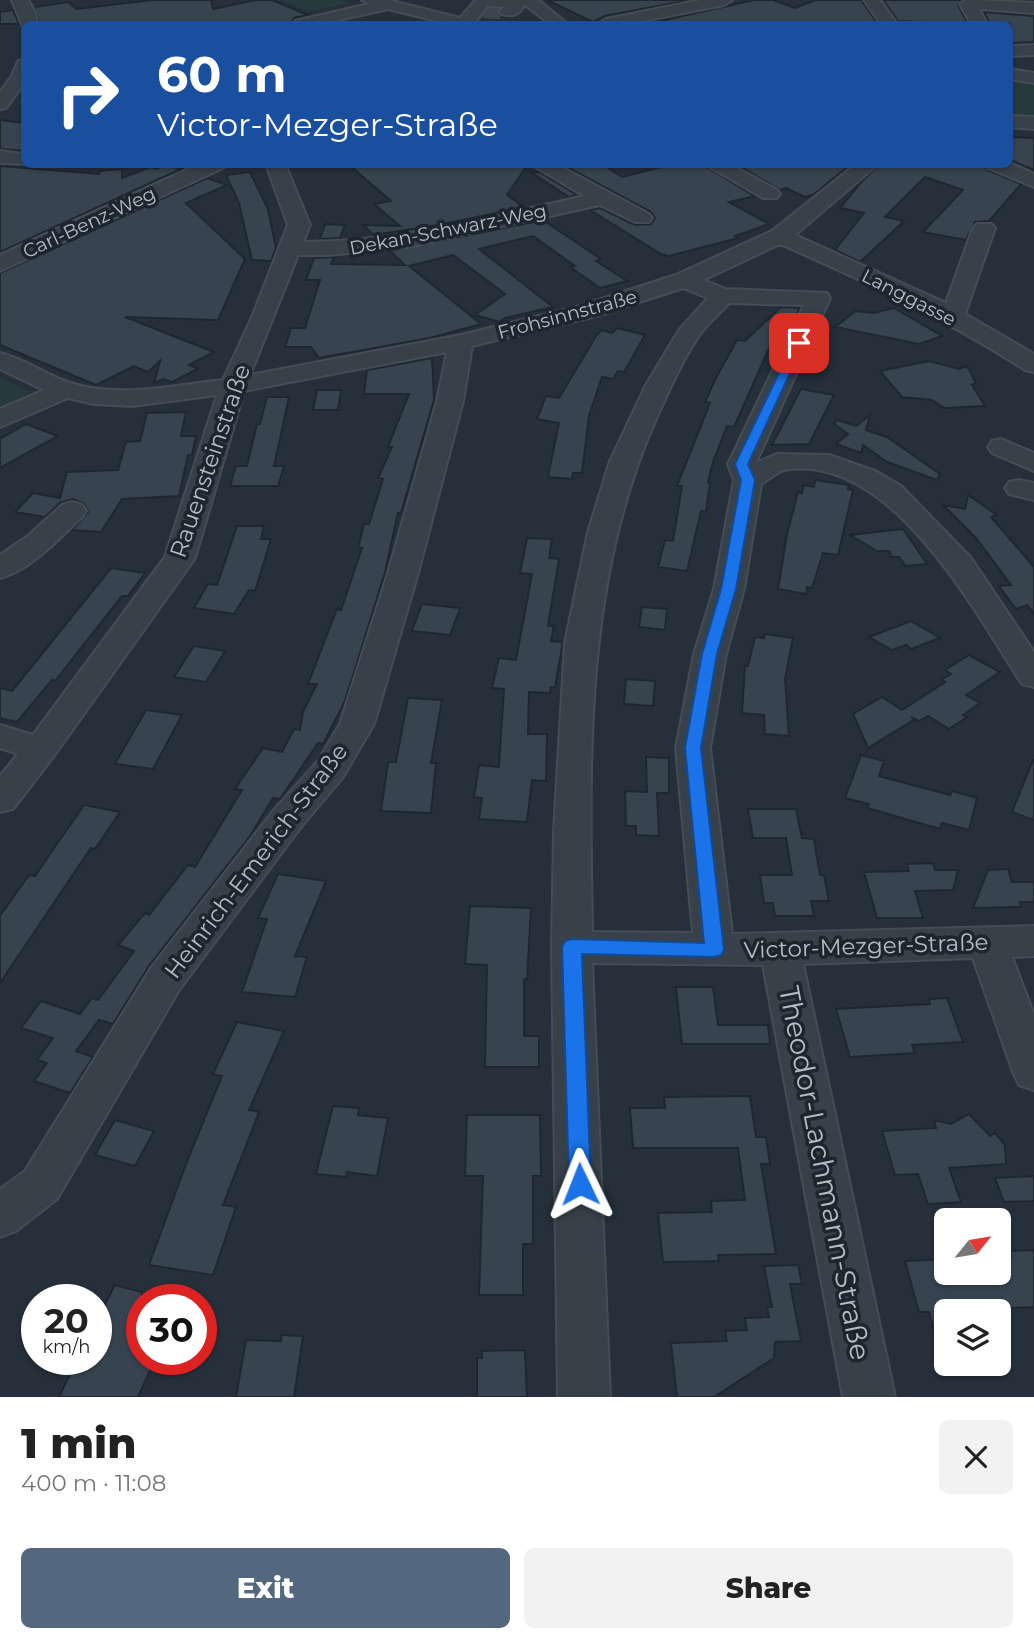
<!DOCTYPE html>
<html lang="en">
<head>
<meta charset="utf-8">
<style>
	:root { --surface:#fff; --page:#f2f2f2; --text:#222; --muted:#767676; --accent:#53687e }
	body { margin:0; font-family:Montserrat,sans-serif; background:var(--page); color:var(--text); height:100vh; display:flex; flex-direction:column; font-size:26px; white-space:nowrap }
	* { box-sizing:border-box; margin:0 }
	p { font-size:23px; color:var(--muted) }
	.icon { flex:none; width:38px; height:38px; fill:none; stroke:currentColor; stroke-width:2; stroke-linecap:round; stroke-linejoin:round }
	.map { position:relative; height:1397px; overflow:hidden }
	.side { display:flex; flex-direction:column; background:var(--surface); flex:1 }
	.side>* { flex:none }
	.top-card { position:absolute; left:21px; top:21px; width:992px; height:147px; border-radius:10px; box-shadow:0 2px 5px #0004; background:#1a4fa0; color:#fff; overflow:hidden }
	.needle { width:46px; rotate:60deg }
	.controls { position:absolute; left:934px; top:1208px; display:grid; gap:14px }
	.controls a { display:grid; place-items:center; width:77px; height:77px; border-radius:10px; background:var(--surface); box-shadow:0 2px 5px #0004; font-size:35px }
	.speed { position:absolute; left:21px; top:1284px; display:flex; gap:14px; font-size:35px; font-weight:700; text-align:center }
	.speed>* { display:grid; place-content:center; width:91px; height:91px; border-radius:50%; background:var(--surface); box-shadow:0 2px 5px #0004; line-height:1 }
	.speed small { font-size:18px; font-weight:400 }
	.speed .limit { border:10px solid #d22; background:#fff; color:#111 }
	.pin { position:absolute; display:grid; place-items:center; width:60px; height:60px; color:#fff; margin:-30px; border-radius:14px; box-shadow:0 4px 10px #0006 }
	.me { position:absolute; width:77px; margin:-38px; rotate:358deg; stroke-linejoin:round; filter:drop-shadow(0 0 5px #0008) }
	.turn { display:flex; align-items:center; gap:24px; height:147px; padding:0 21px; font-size:32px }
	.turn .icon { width:91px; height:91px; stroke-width:2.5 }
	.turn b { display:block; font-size:49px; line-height:60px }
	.round { display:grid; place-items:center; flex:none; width:74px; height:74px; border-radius:10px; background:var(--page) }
	.overview { display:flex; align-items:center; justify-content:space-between; height:119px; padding:0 21px }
	h1 { font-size:42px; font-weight:800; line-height:52px }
	.primary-button { display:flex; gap:14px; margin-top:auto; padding:14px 21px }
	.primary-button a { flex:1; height:80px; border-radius:10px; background:var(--accent); color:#fff; font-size:28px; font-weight:800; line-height:80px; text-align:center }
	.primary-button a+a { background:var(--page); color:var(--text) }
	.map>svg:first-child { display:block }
</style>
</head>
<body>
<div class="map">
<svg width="1034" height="1397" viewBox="0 0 1034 1397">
	<rect width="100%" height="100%" fill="#25303a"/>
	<g fill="#273a3b">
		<polygon points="279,0 340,0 348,3 308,12"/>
		<polygon points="1010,78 1034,81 1034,116 1010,115"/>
		<polygon points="0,377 30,392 0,411"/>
	</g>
	<g fill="#374450" stroke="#1f2831" stroke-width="2">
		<polygon points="153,0 211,0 213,9 256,0 272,0 308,15 294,18 290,24 39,24 35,7 69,2 76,9"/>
		<polygon points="547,0 683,0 685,1 605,16 593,22"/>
		<polygon points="754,0 773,0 795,8 816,0 861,0 878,24 647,24"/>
		<polygon points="883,0 961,0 958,5 968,24 898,21"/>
		<polygon points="13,10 19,24 0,24 0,12"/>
		<polygon points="984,12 1034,16 1034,42 1010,43 1010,24 990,24"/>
		<polygon points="0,120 24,123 24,151 0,149"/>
		<polygon points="1010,137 1034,138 1034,170 1010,160"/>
		<polygon points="348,164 528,164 507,195 524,207 444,224 374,235 363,225 400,226 374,204 391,201"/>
		<polygon points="572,164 602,164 622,177 673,164 702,164 754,196 729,202 769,224 735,236 738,238 669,256 661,254 590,210 600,208 635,225 651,224 655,218 651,212 565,166"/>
		<polygon points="736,164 851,164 813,195 805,197 786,188 780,190"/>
		<polygon points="880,164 984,164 987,170 1021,184 989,221 975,222 966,240 923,232 963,190 925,177 885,217 904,221 860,262 835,250 864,213 840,208 862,181"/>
		<polygon points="165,165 181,169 0,252 0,166 99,174 100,171 122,169 122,178 151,167 156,169"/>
		<polygon points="250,172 268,209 276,248 271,261 252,260 239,203 226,175"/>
		<polygon points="539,172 577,195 569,197 532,173"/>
		<polygon points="207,178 227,185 186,203 245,259 218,320 125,317 214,352 189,365 198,369 172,382 163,379 154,383 160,361 148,372 134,366 96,385 0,345 0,273"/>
		<polygon points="543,220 601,259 596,261 627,281 600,288 570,267 575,266 533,236 479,249 553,307 505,318 500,322 475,315 505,294 453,255 409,266 481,324 430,338 319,358 311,347 285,347 291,328 305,328 320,280 306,280 314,258 334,257 331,264 405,265 390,251"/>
		<polygon points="325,224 345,225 340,238 320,239"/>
		<polygon points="781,307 800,308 793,322 785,330 778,328 734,427 727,426 713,462 708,482 710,483 706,512 701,511 687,571 658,567 665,540 673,541 682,486 677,486 710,403 705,402 716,378 737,340 745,341"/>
		<polygon points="894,308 942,336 919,344 835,327 856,311 874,313"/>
		<polygon points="617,328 645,335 624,372 618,371 613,379 602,377 589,416 582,473 573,473 572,479 548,477 559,423 537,419 546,396 559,398 596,336 602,330 612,333"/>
		<polygon points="432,358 434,400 401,513 398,513 385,572 352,679 344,703 323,744 318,743 280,799 273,798 250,836 149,966 113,1024 99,1020 76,1051 93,1057 70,1093 34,1081 47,1063 37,1060 53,1038 21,1028 41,1001 80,1014 92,998 98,1000 134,951 118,945 145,913 149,915 188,865 195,867 242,790 235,789 263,748 282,752 294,729 300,730 303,712 317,684 308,684 337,609 341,610 362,548 358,548 364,524 369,524 383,479 378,478 392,447 388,447 409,394 364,394 367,370"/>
		<polygon points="929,361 959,369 967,366 976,383 972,385 985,406 944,408 932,400 902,397 880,371"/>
		<polygon points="801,389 834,395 809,444 772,445"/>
		<polygon points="317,390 341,390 338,410 313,410"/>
		<polygon points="267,397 289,397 274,466 284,466 278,486 230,486 236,466 247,466 257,424 260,424"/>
		<polygon points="186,412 181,436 196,436 192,455 188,455 179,496 122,499 101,532 72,530 88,512 84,504 73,499 60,503 45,517 15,512 33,493 60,498 67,472 118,470 126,442 140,441 147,413"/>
		<polygon points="870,415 866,430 887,437 940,474 937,480 887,462 863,445 861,453 836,444 848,434 834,424 837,420 856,426"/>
		<polygon points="26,424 58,436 0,468 0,439"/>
		<polygon points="815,480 849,485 848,489 853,490 838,555 823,553 812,588 807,587 806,594 778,589 787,534 798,492 802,493 804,485 814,487"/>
		<polygon points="968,495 997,515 991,517 1034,567 1034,614 1027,605 1016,609 999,586 1011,585 976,538 943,505 965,509"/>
		<polygon points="237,526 264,526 261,539 271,539 255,591 249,590 234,614 194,608 208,584 217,585"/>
		<polygon points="903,529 927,564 906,566 899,557 892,557 889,551 877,551 850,535"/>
		<polygon points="527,538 552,539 549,558 559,559 548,626 554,626 551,641 563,642 555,687 551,687 550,693 529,692 528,734 547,734 546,781 532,780 527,822 479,819 482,798 474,797 479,765 499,767 504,689 492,688 499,658 516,660 532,574 520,573"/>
		<polygon points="111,568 145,573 128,596 122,596 55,681 52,680 17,722 0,718 0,688 12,691"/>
		<polygon points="422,604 460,608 450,635 412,631"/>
		<polygon points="642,607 667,609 665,630 639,627"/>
		<polygon points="911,621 940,638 911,649 906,645 892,650 869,637"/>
		<polygon points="765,634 793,638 785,679 789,736 765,734 764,715 742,713 745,666 748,666 755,637 764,638"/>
		<polygon points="194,646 225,651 206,682 174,677"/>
		<polygon points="969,655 1000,672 966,695 980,703 963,715 967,717 949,729 928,716 919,721 911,717 915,719 868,748 853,714 882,697 902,710 945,682 941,680 951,674 945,670"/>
		<polygon points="626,679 655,681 653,706 624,704"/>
		<polygon points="408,698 442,700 431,763 436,763 431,813 381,811 388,762 396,762"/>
		<polygon points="146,710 182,715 153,769 115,764"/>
		<polygon points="861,755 884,761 879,776 950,795 952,791 977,798 969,830 942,823 940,829 867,808 869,804 845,798"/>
		<polygon points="646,757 669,758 669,793 657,793 659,836 636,835 636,826 626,826 625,791 647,792"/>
		<polygon points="1033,760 1034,760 1034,820 1012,812"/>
		<polygon points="84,805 120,812 95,849 91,848 0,983 0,916 29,875 35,876"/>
		<polygon points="748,809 796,809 802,838 814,839 820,875 824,875 829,901 811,901 814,916 775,916 773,903 764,903 760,875 792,875 786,838 753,838"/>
		<polygon points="933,863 935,870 958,870 953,890 915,891 923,918 877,918 864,872 909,871 907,864"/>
		<polygon points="1008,869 1012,882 1034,882 1034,902 1020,902 1021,907 973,908 988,870"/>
		<polygon points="278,874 326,881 295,956 307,957 295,997 242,992 267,919 258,918"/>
		<polygon points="470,906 531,908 527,979 524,979 524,1036 539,1036 539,1067 485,1067 487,965 465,964"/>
		<polygon points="676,987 713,987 718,1025 768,1025 770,1044 682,1044"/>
		<polygon points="947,998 963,1042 912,1045 915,1053 850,1057 836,1009 930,1004 929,999"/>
		<polygon points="237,1022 284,1031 249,1110 259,1112 223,1205 236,1207 213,1275 149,1265 186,1164 222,1076 213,1074"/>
		<polygon points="750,1096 756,1137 766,1137 770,1164 761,1164 776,1254 718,1255 719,1261 663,1262 658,1213 712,1212 711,1201 745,1200 738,1148 633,1148 630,1108 665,1108 664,1097"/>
		<polygon points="333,1106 359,1108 358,1115 388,1118 377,1176 347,1172 346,1177 316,1174"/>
		<polygon points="969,1114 990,1136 995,1133 1005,1145 1006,1164 949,1168 961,1202 928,1204 918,1174 895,1175 882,1131 936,1128 934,1120 951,1124"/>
		<polygon points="467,1115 540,1115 541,1176 533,1176 533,1244 523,1244 523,1295 479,1295 483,1176 465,1176"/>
		<polygon points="115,1120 154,1131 135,1166 95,1155"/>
		<polygon points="1034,1176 1034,1201 1004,1202 995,1178"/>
		<polygon points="1034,1250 1034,1307 947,1311 947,1353 940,1354 929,1312 919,1312 905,1261 947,1259 947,1272 999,1272 999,1257 1011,1256 1009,1251"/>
		<polygon points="798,1265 802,1284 790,1284 801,1341 775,1342 774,1358 714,1397 677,1397 671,1343 727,1341 725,1331 747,1330 745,1318 769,1317 767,1307 772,1307 764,1266"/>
		<polygon points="115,1285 142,1292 142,1360 155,1360 138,1397 59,1397 77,1360 96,1360 96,1322"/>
		<polygon points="281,1335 303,1336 294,1397 236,1397 246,1340 281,1341"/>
		<polygon points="525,1350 527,1397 477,1397 477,1358 482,1358 482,1351"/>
	</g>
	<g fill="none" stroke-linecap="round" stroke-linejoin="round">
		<polyline stroke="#3a454f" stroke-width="18" stroke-dasharray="18 9" stroke-linecap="butt" points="483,9 507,11"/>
		<g stroke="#444d56" stroke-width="4">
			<g id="minor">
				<polygon points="12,0 28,0 35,12 37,24 24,24 23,27"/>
				<path d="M362,0H388L460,18L476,0H538L565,22L563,24H550L525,5C518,15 513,17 502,14L499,11L505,7L487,6L474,24H449L388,9L320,24H293L295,21L369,4Z"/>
				<polygon points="701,0 732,0 724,5 627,24 598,24 606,19"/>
				<polygon points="864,0 880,0 897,24 881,24"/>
				<polygon points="978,0 1034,3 1034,13 979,9 987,24 971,24 960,4 966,0"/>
				<polygon points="1034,45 1034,55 1010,56 1010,46"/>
				<polygon points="24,60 24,83 6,108 0,109 0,92 12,76 18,61"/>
				<polygon points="1010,69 1034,73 1034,83 1010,79"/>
				<polygon points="1010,116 1034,117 1034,129 1010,127"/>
				<polygon points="0,151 24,154 24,164 29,164 0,163"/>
				<polygon points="1010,163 1034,174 1034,187 988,168 986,164"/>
				<polygon points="199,164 225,164 223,168 0,271 0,255"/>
				<path d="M266,164H285L310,225L303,242C399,242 491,217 584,196L531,164H556L649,214L652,218L649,222H635L600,205L408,247L329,255H298L250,375L461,335L580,306L676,275L772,231L856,164H878L795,235L946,303L973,228L977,224H991L995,228L965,314L1034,354V372L1025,370C948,320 865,281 780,244L703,280L726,289L827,293L830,298L756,463L777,454L829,455L875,471L901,486L971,558L1034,652V687L1022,684C975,612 890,451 784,470C777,472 768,480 761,484L744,589L726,654L710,748L732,934L1034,926V956L1012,957L1034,1015V1090L1019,1085L1013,1072L973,958L803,964L895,1397H843L763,965L592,963L610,1397H558L552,947L554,832L565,643L588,532L610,461L646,385L679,330L708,298L683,288L596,316L472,346L463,401L418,573L374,724L343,777L300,828L179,990L57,1199L16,1231L0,1237V1189L25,1171L151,968L274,810L318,761L340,724L388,573L437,401L447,352L244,391L195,558L53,757L13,809L0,812V776L18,754L0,748V725L33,735L165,557L217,395L132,406L94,404L68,398L0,427V409L44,390L0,369V353C26,359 48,377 74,384C122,398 175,385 223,380L252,317L288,225ZM729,303L804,305L728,464L734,480L714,589L694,654L676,748L693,933L592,932C589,760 584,580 656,419C669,391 682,360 700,334C708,323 720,313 729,303Z"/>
				<polygon points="705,164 730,164 777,190 780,194 777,198 763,198"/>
				<polygon points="1001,439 1034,453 1034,471 992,453 988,447 992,441"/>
				<polygon points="1019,480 1034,483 1034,500 1009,494 1005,488 1009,482"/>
				<path d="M72,502L82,505L86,511L82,517C59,538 31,570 0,578V555L28,536L62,505Z"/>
			</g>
		</g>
		<use href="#minor" fill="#38414a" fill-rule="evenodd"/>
	</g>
	<polygon fill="#1a73e8" stroke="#114b97" stroke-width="2" points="795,340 804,343 748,464 755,480 736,589 717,654 701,748 724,950 721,955 714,957 582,954 591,1184 587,1191 580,1194 572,1191 569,1184 562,947 565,941 572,939 704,943 685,748 702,654 721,589 741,480 735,464"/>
	<g text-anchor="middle" stroke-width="7" stroke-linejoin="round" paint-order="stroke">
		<g font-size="19" fill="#b4bcc6" stroke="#1d262f">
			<text transform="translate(89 222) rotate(-25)" y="7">Carl-Benz-Weg</text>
			<text transform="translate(448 229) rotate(-11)" y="7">Dekan-Schwarz-Weg</text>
			<text transform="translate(909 297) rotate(27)" y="7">Langgasse</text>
			<text transform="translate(567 314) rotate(-15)" y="7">Frohsinnstraße</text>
		</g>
		<g font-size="23" fill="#b4bcc6" stroke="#1d262f">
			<text transform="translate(210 461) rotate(-71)" y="8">Rauensteinstraße</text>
			<text transform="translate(256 861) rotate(-53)" y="8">Heinrich-Emerich-Straße</text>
			<text transform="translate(866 946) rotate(-2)" y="8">Victor-Mezger-Straße</text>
		</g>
		<g font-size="28" fill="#b4bcc6" stroke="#1d262f">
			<text transform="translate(825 1173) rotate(79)" y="10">Theodor-Lachmann-Straße</text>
		</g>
	</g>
</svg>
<div class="controls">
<a><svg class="needle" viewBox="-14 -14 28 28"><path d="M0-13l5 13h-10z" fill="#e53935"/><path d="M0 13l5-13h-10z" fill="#767676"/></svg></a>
<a><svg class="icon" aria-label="layers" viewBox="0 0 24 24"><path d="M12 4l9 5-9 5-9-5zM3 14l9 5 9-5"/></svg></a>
</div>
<div class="speed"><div>20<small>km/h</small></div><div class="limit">30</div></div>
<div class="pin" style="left:799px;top:343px;background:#d93025"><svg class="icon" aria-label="arrive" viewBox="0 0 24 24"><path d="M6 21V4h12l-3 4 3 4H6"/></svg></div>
<svg class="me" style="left:580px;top:1184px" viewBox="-20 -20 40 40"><path d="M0-17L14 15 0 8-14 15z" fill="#1a73e8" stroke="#fff" stroke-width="4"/></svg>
<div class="top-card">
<div class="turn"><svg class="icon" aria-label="right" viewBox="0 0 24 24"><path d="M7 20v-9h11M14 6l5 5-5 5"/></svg><div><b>60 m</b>Victor-Mezger-Straße</div></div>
</div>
</div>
<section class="side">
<div class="overview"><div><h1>1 min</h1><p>400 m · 11:08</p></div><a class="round"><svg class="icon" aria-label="close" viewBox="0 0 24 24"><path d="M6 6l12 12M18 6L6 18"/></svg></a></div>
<div class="primary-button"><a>Exit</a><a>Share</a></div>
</section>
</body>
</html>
